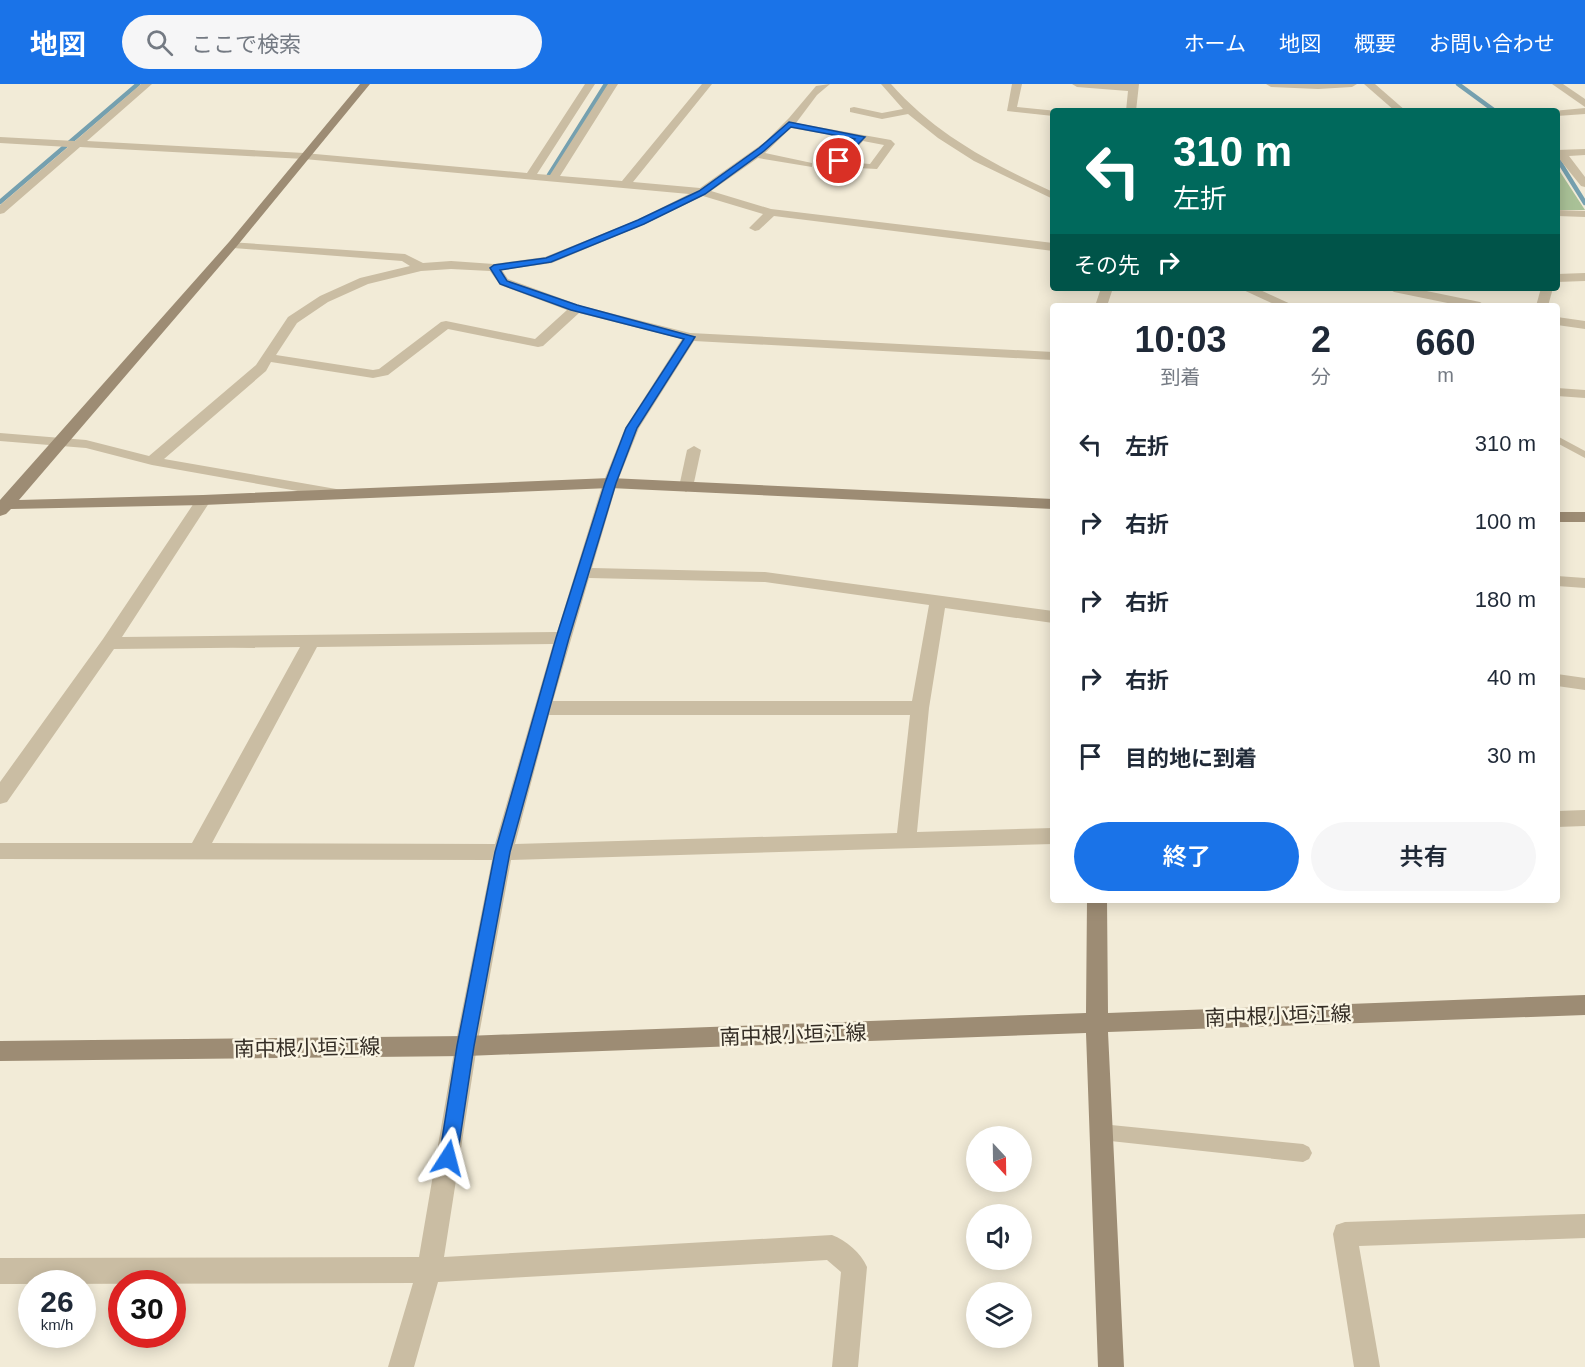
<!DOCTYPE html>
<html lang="ja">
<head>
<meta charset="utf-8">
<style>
	:root { --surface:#fff; --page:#f6f6f7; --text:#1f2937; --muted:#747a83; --accent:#1a73e8 }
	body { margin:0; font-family:Arial,"Noto Sans JP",sans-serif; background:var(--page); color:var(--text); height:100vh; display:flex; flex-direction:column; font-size:22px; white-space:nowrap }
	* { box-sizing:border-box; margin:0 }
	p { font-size:20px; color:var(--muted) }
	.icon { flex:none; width:33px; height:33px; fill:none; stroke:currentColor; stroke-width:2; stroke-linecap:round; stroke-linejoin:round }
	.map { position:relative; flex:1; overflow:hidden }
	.drawer { position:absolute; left:1050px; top:219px; width:510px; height:600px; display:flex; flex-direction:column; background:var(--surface); border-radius:6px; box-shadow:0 3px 15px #0003 }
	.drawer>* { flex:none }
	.top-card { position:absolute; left:1050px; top:24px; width:510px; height:183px; border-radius:6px; box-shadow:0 3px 15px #0003; background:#00695c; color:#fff; overflow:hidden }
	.needle { width:39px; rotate:158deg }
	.controls { position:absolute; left:966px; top:1042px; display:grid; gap:12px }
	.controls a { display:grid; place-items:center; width:66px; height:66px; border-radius:50%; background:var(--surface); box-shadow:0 3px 15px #0003; font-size:30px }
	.speed { position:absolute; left:18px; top:1186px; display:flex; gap:12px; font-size:30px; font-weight:700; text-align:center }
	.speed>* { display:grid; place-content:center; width:78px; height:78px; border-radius:50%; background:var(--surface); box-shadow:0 3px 15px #0003; line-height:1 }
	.speed small { font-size:15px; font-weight:400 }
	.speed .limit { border:9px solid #d22; background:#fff; color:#111 }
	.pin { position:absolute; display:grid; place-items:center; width:51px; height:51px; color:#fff; margin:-26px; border:3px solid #fff; border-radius:50%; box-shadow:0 2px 6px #0007 }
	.me { position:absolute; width:66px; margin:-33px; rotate:9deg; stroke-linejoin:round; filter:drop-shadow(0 0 4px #0008) }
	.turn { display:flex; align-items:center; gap:21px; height:126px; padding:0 24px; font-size:27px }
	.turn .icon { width:78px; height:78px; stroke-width:2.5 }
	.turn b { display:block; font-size:42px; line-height:51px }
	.then { display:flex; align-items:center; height:57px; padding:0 24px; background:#0003; gap:12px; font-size:22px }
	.eta { display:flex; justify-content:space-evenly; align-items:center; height:102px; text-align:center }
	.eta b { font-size:36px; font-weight:600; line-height:42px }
	.button { display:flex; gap:12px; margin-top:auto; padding:12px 24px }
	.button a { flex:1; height:69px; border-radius:36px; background:var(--accent); color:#fff; font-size:24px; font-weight:600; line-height:69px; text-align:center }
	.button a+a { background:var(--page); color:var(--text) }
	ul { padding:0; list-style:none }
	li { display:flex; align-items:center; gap:18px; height:78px; padding:0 24px }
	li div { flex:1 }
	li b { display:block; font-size:22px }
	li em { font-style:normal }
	header { display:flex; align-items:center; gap:36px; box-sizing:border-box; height:84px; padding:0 30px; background:var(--accent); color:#fff }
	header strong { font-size:28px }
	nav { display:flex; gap:33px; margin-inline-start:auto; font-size:21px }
	.search { width:420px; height:54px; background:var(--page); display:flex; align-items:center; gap:15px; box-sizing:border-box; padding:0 21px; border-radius:33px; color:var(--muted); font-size:22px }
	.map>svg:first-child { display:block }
</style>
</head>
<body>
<header>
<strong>地図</strong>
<div class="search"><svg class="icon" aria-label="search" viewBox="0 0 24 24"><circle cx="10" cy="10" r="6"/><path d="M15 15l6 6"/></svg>ここで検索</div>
<nav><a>ホーム</a><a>地図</a><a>概要</a><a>お問い合わせ</a></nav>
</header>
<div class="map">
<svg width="1585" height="1283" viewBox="0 0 1585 1283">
	<rect width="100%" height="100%" fill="#f2ebd7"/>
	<polygon fill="#a9c197" points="1557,83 1585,126 1557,126"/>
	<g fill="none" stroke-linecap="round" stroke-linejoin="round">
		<g stroke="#75a0af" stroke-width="4.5">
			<polyline points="1458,0 1495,27"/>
			<polyline points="1557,74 1585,119"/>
			<polyline points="549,91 606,0"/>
			<polyline points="0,118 138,0"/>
		</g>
		<g fill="#cabda3" fill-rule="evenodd">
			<polygon points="1557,352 1585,367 1585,374 1557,359"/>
			<polygon points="1101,1040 1303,1060 1309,1063 1312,1069 1309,1075 1303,1078 1101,1056 1095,1054 1092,1048 1095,1042"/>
		</g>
		<g fill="#cabda3" fill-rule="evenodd">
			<path d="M141,0H152L87,57L304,69L527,89L585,0H595L537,90L550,91L608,0H618L560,92L622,97L702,0H712L633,98L700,104L765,58L789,34L816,2L830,0L817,11L796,39L891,56L895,60L877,85L838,83L834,77L853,55L791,44L765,69L812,79V83L758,74L711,107L771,125L1053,159V167L774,132L759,146L755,147L749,144L763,130L703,112L645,140L552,179L502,186L508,195L582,222L690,249L1053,268V276L694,257L639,344L617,399L592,484L765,488L1053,527V539L945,524L929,624L917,748L1053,744V760L511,776L477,962L444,1173L832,1151C846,1156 861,1169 867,1183L858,1283H832L841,1188L827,1176L438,1198L414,1283H388L413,1199L0,1200V1174L419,1173L455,962L492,776L0,775V759H192L300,563L114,565L7,718L0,720V698L103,555L198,413L203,411L211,416L122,553L557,548L603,399L625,344L682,255L579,229L543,262L538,263L448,245L388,291L373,294L271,278L266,287L164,375L342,406L344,409L337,414L152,381L86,364L0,357V349L86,356L149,372L256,281L288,233L320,212L360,194L410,182L402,177L233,164L229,162V158L405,170L423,179L451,177L494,180L545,173L637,136L689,110L304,75L80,63L4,129L0,130V121L68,63L0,59V53L75,57ZM863,57L884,61L870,80L845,78ZM451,185L490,187L500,201L567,226L535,255L446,237L441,238L379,285L373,286L276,271L297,239L328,218L368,200L421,187ZM589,494L765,498L929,521L912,617H553ZM553,560L495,760L212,759L317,563ZM549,631H910L897,749L515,760Z"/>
			<path d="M881,0H891C936,51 993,80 1053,108V115L974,77L938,54L908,30L882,35L850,28V24L854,23L882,29L903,25Z"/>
			<polygon points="1012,0 1022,0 1017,23 1057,27 1053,27 1053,32 1007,27"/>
			<polygon points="1072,0 1139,0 1136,27 1126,27 1128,7 1077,3"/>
			<polygon points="1266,0 1357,0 1352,3 1318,5 1271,3"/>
			<polygon points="1364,0 1375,0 1406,27 1395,27"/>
			<polygon points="1552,0 1563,0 1585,15 1585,23"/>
			<polygon points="1585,24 1585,30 1557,32 1557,27 1553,27"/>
			<polygon points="1585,65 1585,71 1569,72 1585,93 1585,103 1581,102 1557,72 1557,66"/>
			<polygon points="1557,126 1585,127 1585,133 1557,132"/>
			<polygon points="1585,189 1585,197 1557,198 1557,190"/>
			<polygon points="1101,204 1113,204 1107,222 1095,222"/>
			<polygon points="1239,204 1256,204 1295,222 1278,222"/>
			<polygon points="1388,204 1412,204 1480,218 1486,222 1462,222 1394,208"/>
			<polygon points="1541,204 1553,204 1548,222 1536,222"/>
			<polygon points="1557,233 1585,237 1585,245 1557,241"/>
			<polygon points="1557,304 1585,306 1585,314 1557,312"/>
			<polygon points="694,362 701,366 693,403 686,408 679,403 687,366"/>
			<polygon points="1557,492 1585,494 1585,504 1557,502"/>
			<polygon points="1557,590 1585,594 1585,606 1557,602"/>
			<polygon points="1585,726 1585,742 1557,743 1557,727"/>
			<polygon points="1585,1130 1585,1154 1359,1162 1380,1283 1354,1283 1333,1150 1336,1141 1345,1138"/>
		</g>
		<g fill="#9d8c74" fill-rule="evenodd">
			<polygon points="360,0 370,0 237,162 19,416 203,411 610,394 1053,415 1053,425 610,404 203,421 11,425 6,430 0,432 0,416 229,158"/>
			<rect x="1557" y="428" width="28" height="10"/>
			<polygon points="1087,816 1107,816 1108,929 1585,911 1585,931 1108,948 1124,1283 1098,1283 1086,949 466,972 0,977 0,957 466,952 1086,929"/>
		</g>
	</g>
	<polygon fill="#1a73e8" stroke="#114b97" stroke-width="1.5" points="789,38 865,53 839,80 835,77 855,55 791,43 764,67 705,110 644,140 551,178 500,186 507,197 577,221 695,253 637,344 616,399 569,554 510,768 474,962 457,1074 454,1080 448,1083 441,1080 439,1074 457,962 495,768 556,554 605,399 626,344 684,255 571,226 500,200 490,184 494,181 546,174 638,136 699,107 759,64"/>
	<g text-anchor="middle" stroke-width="5" stroke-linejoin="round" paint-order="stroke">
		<g font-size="21" fill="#342d25" stroke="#f9f4e3">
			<text transform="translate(1278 932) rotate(-2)" y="7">南中根小垣江線</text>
			<text transform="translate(793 951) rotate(-2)" y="7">南中根小垣江線</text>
			<text transform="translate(307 964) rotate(-1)" y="7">南中根小垣江線</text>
		</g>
	</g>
</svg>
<div class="controls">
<a><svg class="needle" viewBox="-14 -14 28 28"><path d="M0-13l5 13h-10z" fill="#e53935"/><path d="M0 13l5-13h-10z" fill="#747a83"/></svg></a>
<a><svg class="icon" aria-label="sound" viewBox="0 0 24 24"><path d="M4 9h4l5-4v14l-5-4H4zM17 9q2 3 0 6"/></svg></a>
<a><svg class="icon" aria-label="layers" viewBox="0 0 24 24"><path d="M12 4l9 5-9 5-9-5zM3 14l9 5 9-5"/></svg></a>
</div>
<div class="speed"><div>26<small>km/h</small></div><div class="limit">30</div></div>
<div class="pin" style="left:839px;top:77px;background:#d93025"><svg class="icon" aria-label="arrive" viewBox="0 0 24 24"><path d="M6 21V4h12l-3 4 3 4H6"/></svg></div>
<svg class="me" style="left:448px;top:1074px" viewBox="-20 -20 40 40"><path d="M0-17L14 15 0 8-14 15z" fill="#1a73e8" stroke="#fff" stroke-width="4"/></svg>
<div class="top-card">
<div class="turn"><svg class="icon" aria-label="left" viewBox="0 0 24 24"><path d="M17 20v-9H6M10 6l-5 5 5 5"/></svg><div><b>310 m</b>左折</div></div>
<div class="then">その先<svg class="icon" aria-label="right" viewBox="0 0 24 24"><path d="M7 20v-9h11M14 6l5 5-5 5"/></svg></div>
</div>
<section class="drawer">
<div class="eta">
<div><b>10:03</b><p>到着</p></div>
<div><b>2</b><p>分</p></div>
<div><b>660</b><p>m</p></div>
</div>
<ul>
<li><svg class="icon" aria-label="left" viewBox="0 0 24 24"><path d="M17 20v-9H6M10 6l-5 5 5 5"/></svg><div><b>左折</b></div><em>310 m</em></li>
<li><svg class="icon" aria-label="right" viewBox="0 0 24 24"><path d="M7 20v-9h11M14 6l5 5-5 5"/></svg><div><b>右折</b></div><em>100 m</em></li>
<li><svg class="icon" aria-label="right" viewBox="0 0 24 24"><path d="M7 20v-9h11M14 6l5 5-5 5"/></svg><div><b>右折</b></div><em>180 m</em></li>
<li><svg class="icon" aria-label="right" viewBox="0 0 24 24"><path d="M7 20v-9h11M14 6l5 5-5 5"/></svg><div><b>右折</b></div><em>40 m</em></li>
<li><svg class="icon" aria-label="arrive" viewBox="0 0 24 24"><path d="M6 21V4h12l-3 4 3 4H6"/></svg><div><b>目的地に到着</b></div><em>30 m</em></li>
</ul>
<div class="button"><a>終了</a><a>共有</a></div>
</section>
</div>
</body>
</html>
